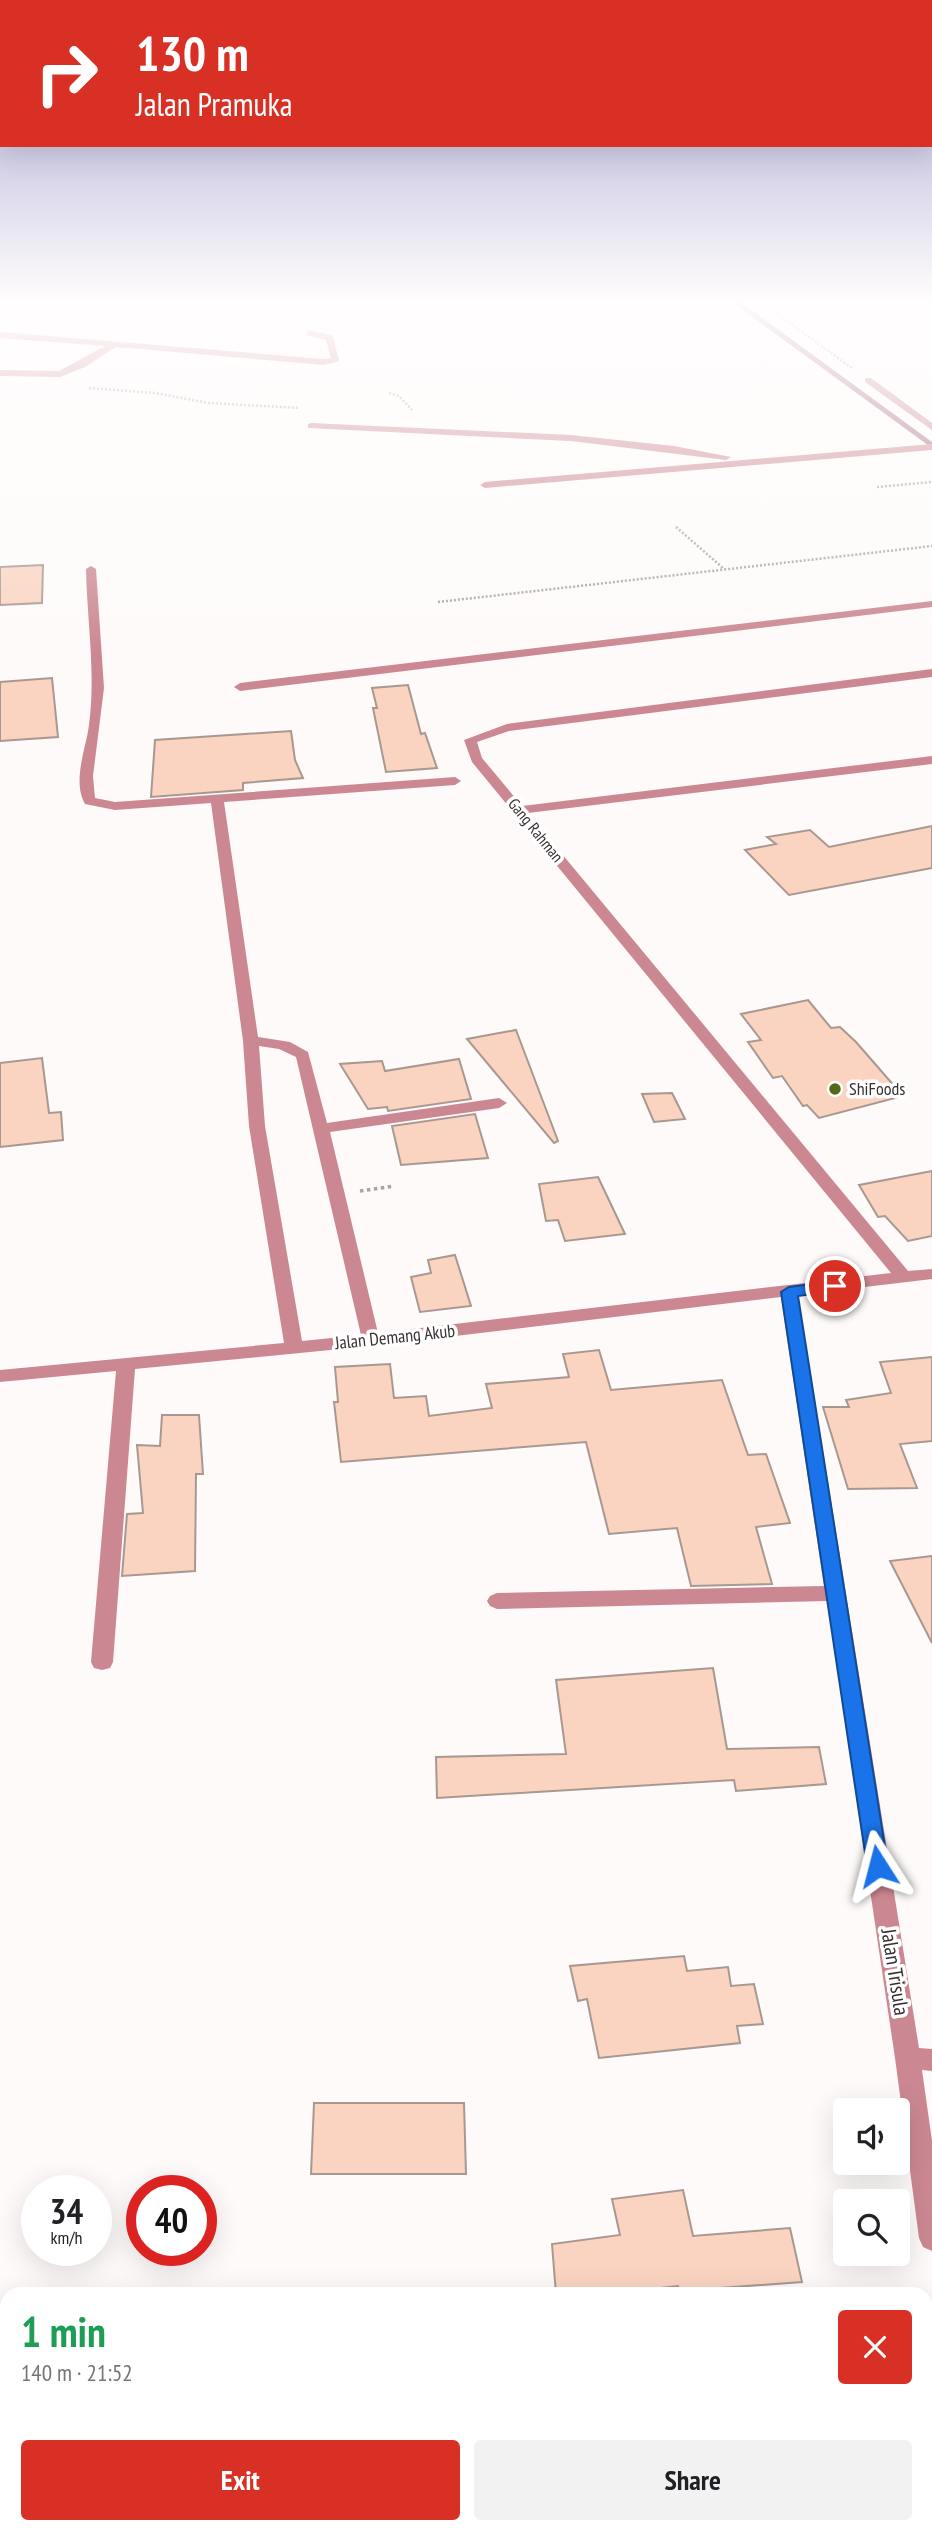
<!DOCTYPE html>
<html lang="en">
<head>
<meta charset="utf-8">
<style>
	:root { --surface:#fff; --page:#f2f2f2; --text:#202124; --muted:#757577; --accent:#d93025 }
	body { margin:0; font-family:"PT Sans Narrow",sans-serif; background:var(--page); color:var(--text); height:100vh; display:flex; flex-direction:column; font-size:26px; white-space:nowrap }
	* { box-sizing:border-box; margin:0 }
	p { font-size:23px; color:var(--muted) }
	.icon { flex:none; width:38px; height:38px; fill:none; stroke:currentColor; stroke-width:2; stroke-linecap:round; stroke-linejoin:round }
	.map { position:relative; flex:1; overflow:hidden }
	.details { position:absolute; left:0px; top:2287px; width:933px; height:247px; display:flex; flex-direction:column; background:var(--surface); border-radius:21px 21px 0 0; box-shadow:0 7px 28px #0002 }
	.details>* { flex:none }
	.guide { position:absolute; left:0px; top:0px; width:933px; height:147px; box-shadow:0 7px 28px #0002; background:#d93025; color:#fff; overflow:hidden }
	.controls { position:absolute; left:833px; top:2098px; display:grid; gap:14px }
	.controls a { display:grid; place-items:center; width:77px; height:77px; border-radius:7px; background:var(--surface); box-shadow:0 7px 28px #0002; font-size:35px }
	.speed { position:absolute; left:21px; top:2175px; display:flex; gap:14px; font-size:35px; font-weight:700; text-align:center }
	.speed>* { display:grid; place-content:center; width:91px; height:91px; border-radius:50%; background:var(--surface); box-shadow:0 7px 28px #0002; line-height:1 }
	.speed small { font-size:18px; font-weight:400 }
	.speed .limit { border:10px solid #d22; background:#fff; color:#111 }
	.pin { position:absolute; display:grid; place-items:center; width:60px; height:60px; color:#fff; margin:-30px; border:4px solid #fff; border-radius:50%; box-shadow:0 2px 7px #0007 }
	.me { position:absolute; width:77px; margin:-38px; rotate:351deg; stroke-linejoin:round; filter:drop-shadow(0 0 5px #0008) }
	.turn { display:flex; align-items:center; gap:24px; height:147px; padding:0 21px; font-size:32px }
	.turn .icon { width:91px; height:91px; stroke-width:2.5 }
	.turn b { display:block; font-size:49px; line-height:60px }
	.round { display:grid; place-items:center; flex:none; width:74px; height:74px; border-radius:7px; background:var(--page) }
	.overview { display:flex; align-items:center; justify-content:space-between; height:119px; padding:0 21px }
	h1 { font-size:42px; font-weight:700; line-height:52px; color:#1e9e55 }
	.button { display:flex; gap:14px; margin-top:auto; padding:14px 21px }
	.button a { flex:1; height:80px; border-radius:7px; background:var(--accent); color:#fff; font-size:28px; font-weight:700; line-height:80px; text-align:center }
	.button a+a { background:var(--page); color:var(--text) }
	.map>svg:first-child { display:block }
</style>
</head>
<body>
<div class="map">
<svg width="932" height="2533" viewBox="0 0 932 2533">
	<rect width="100%" height="100%" fill="#fefafa"/>
	<g fill="none" stroke-linecap="round" stroke-linejoin="round">
		<polyline stroke="#a66483" stroke-width="5" points="732,299 932,445"/>
	</g>
	<g fill="#fad4c1" stroke="#a89891" stroke-width="2">
		<polygon points="43,565 42,603 0,605 0,567"/>
		<polygon points="52,678 58,737 0,741 0,682"/>
		<polygon points="408,685 421,734 425,733 437,768 386,772 373,708 377,708 372,688"/>
		<polygon points="291,731 295,760 303,778 243,783 243,790 151,797 155,740"/>
		<polygon points="932,826 932,868 789,895 745,850 776,844 767,837 810,830 829,847"/>
		<polygon points="808,1000 831,1028 840,1027 856,1042 903,1096 819,1118 807,1105 803,1106 782,1076 773,1078 748,1042 761,1040 741,1014"/>
		<polygon points="516,1030 558,1141 554,1143 467,1039"/>
		<polygon points="42,1058 49,1113 61,1112 63,1140 0,1147 0,1063"/>
		<polygon points="459,1059 471,1099 388,1111 387,1107 368,1109 340,1064 382,1061 385,1071"/>
		<polygon points="672,1093 685,1119 654,1122 642,1094"/>
		<polygon points="475,1114 488,1158 401,1165 392,1126"/>
		<polygon points="932,1171 932,1236 908,1241 885,1216 878,1217 859,1185"/>
		<polygon points="598,1177 625,1234 565,1241 558,1220 546,1221 539,1184"/>
		<polygon points="455,1255 471,1306 420,1312 411,1277 431,1273 428,1260"/>
		<polygon points="599,1350 611,1390 722,1380 748,1455 766,1454 790,1523 756,1527 772,1584 691,1586 677,1528 609,1534 586,1442 341,1462 334,1402 338,1402 335,1367 390,1364 394,1398 426,1396 429,1416 492,1408 486,1384 569,1377 563,1354"/>
		<polygon points="932,1357 932,1441 900,1444 917,1488 848,1489 823,1407 849,1407 846,1400 891,1393 880,1362"/>
		<polygon points="162,1415 199,1415 203,1474 196,1474 195,1571 122,1576 127,1514 143,1513 137,1445 160,1446"/>
		<polygon points="932,1556 932,1643 890,1561"/>
		<polygon points="713,1668 727,1749 819,1747 826,1784 736,1791 734,1780 437,1798 436,1757 566,1754 556,1680"/>
		<polygon points="684,1956 687,1971 728,1967 731,1986 754,1984 763,2024 737,2026 740,2043 599,2058 587,1999 578,2001 570,1966"/>
		<polygon points="314,2103 464,2103 466,2174 311,2174"/>
		<polygon points="683,2190 693,2236 790,2228 802,2282 679,2291 678,2286 606,2294 556,2294 552,2244 620,2235 612,2199"/>
	</g>
	<g fill="none" stroke-linecap="round" stroke-linejoin="round">
		<g stroke="#aaa4a4" stroke-width="2.5" stroke-dasharray="2 2" stroke-linecap="butt">
			<polyline points="756,299 852,368"/>
			<polyline points="89,388 155,393 209,403 299,408"/>
			<polyline points="389,393 399,396 412,410"/>
			<polyline points="877,487 932,482"/>
			<polyline points="676,527 723,568"/>
			<polyline points="438,602 932,546"/>
		</g>
		<polyline stroke="#aaa4a4" stroke-width="3.5" stroke-dasharray="3.5 3.5" stroke-linecap="butt" points="360,1191 394,1186"/>
		<g fill="#cb8892" fill-rule="evenodd">
			<polygon points="309,330 333,336 339,361 324,365 116,347 85,367 60,377 0,376 0,370 59,371 105,346 0,338 0,332 324,359 331,358 326,340 306,335"/>
			<polygon points="865,378 871,378 932,423 932,430 865,382"/>
			<polygon points="311,423 571,435 674,446 731,457 726,460 571,441 308,428 308,424"/>
			<polygon points="932,444 932,450 485,488 480,485 485,482"/>
			<path d="M91,566L96,569L104,688L93,776L95,798L115,802L455,777L461,781L455,785L224,802L258,1037L290,1042L308,1052L327,1123L499,1098L507,1103L499,1108L330,1132L378,1333L891,1273L472,762L464,740L507,724L932,669V677L509,731L477,742L482,758L522,806L932,756V764L528,813L908,1271L932,1269V1279L798,1295L919,2048L932,2049V2071L922,2070L932,2141V2251L923,2247L919,2238L895,2058L827,1601L497,1609L490,1606L487,1601L490,1596L497,1593L824,1586L781,1297L371,1346L135,1369L113,1662L110,1668L102,1670L94,1668L91,1662L116,1371L0,1382V1370L284,1343L249,1126L243,1041L211,803L115,810L85,804C72,781 86,749 89,725C96,673 87,621 86,569ZM259,1046L279,1049L296,1057L361,1335L302,1341L265,1126Z"/>
			<polygon points="932,601 932,607 240,691 234,687 240,683"/>
			<rect x="163" y="2527" width="30" height="6"/>
		</g>
	</g>
	<linearGradient id="sky" x2="0" y2="1"><stop stop-color="#a19dce"/><stop offset="0.46" stop-color="#fffdfd"/><stop offset="1" stop-color="#fffdfd" stop-opacity="0"/></linearGradient>
	<rect width="932" height="654" fill="url(#sky)"/>
	<polygon fill="#1a73e8" stroke="#114b97" stroke-width="2" points="835,1281 841,1283 841,1290 798,1296 888,1866 885,1872 878,1875 870,1872 867,1866 781,1292 789,1287"/>
	<circle fill="#556916" stroke="#fff" stroke-width="2.5" cx="835" cy="1089" r="7"/>
	<g text-anchor="middle" stroke-width="7" stroke-linejoin="round" paint-order="stroke">
		<g font-size="16" fill="#37302f" stroke="#fff">
			<text transform="translate(536 830) rotate(51)" y="6">Gang Rahman</text>
		</g>
		<g font-size="18" fill="#37302f" stroke="#fff" text-anchor="start">
			<text x="849" y="1095">ShiFoods</text>
		</g>
		<g font-size="18" fill="#37302f" stroke="#fff">
			<text transform="translate(395 1337) rotate(-6)" y="6">Jalan Demang Akub</text>
		</g>
		<g font-size="21" fill="#37302f" stroke="#fff">
			<text transform="translate(895 1972) rotate(81)" y="7">Jalan Trisula</text>
		</g>
	</g>
</svg>
<div class="controls">
<a><svg class="icon" aria-label="sound" viewBox="0 0 24 24"><path d="M4 9h4l5-4v14l-5-4H4zM17 9q2 3 0 6"/></svg></a>
<a><svg class="icon" aria-label="search" viewBox="0 0 24 24"><circle cx="10" cy="10" r="6"/><path d="M15 15l6 6"/></svg></a>
</div>
<div class="speed"><div>34<small>km/h</small></div><div class="limit">40</div></div>
<div class="pin" style="left:835px;top:1286px;background:#d93025"><svg class="icon" aria-label="arrive" viewBox="0 0 24 24"><path d="M6 21V4h12l-3 4 3 4H6"/></svg></div>
<svg class="me" style="left:878px;top:1866px" viewBox="-20 -20 40 40"><path d="M0-17L14 15 0 8-14 15z" fill="#1a73e8" stroke="#fff" stroke-width="4"/></svg>
<div class="guide">
<div class="turn"><svg class="icon" aria-label="right" viewBox="0 0 24 24"><path d="M7 20v-9h11M14 6l5 5-5 5"/></svg><div><b>130 m</b>Jalan Pramuka</div></div>
</div>
<section class="details">
<div class="overview"><div><h1>1 min</h1><p>140 m · 21:52</p></div><a class="round" style="background:#d93025;color:#fff"><svg class="icon" aria-label="close" viewBox="0 0 24 24"><path d="M6 6l12 12M18 6L6 18"/></svg></a></div>
<div class="button"><a>Exit</a><a>Share</a></div>
</section>
</div>
</body>
</html>
